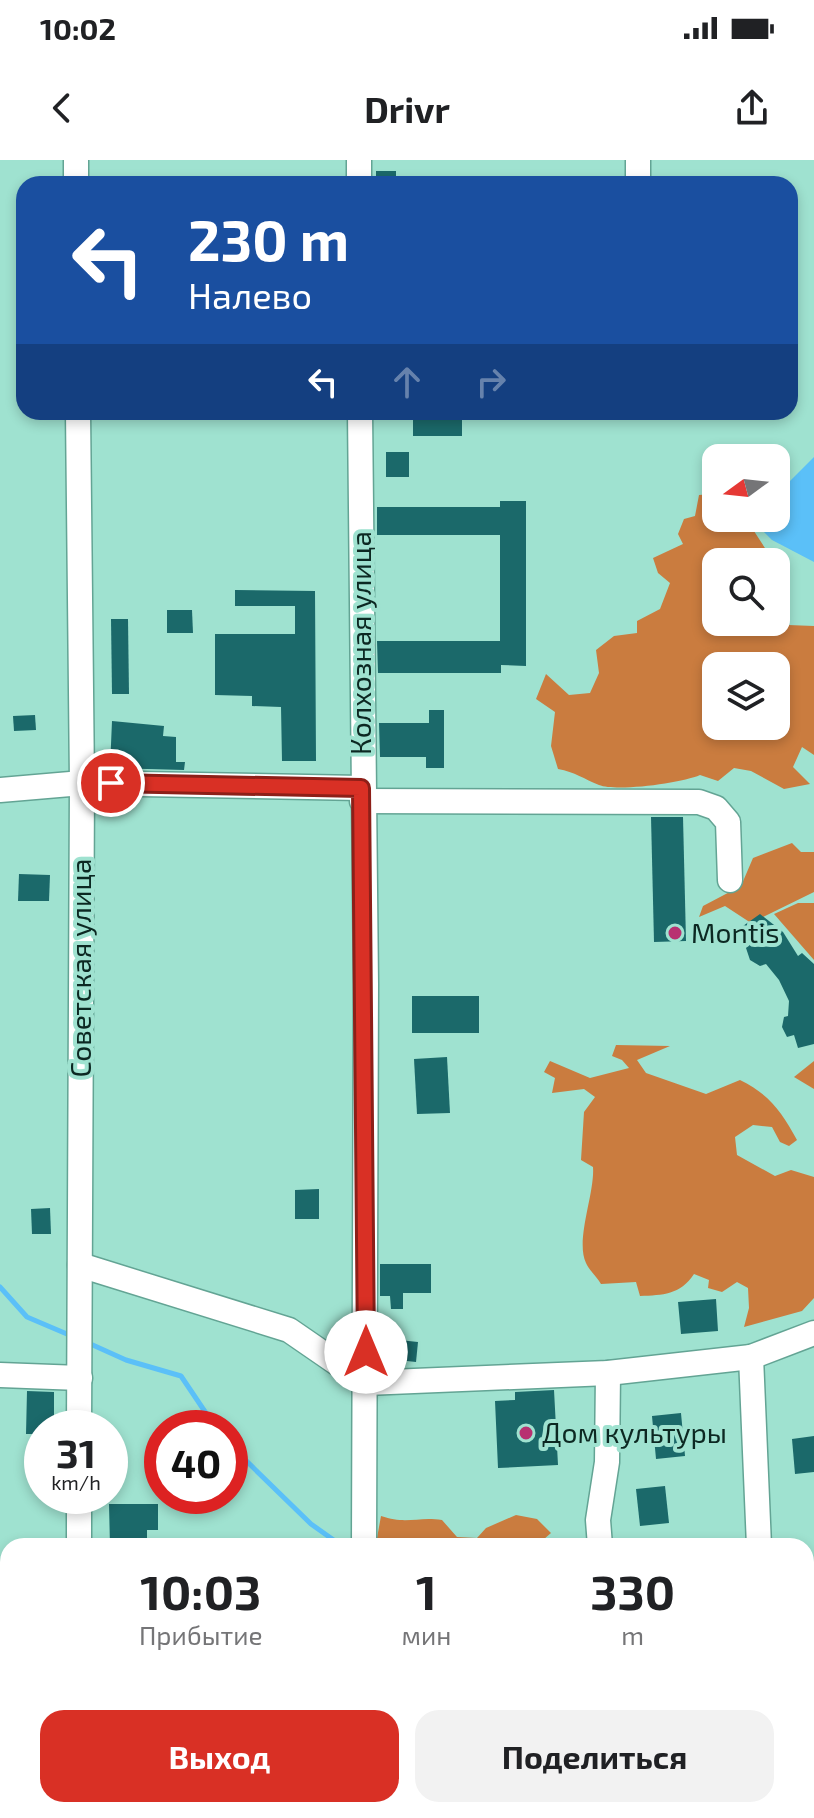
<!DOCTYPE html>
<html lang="ru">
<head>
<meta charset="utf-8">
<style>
	:root { --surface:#fff; --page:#f2f2f2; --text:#202124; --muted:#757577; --accent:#d93025 }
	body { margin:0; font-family:"Exo 2",sans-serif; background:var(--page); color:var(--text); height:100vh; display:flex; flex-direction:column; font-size:30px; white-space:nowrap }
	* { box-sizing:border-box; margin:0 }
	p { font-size:26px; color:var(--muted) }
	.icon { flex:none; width:44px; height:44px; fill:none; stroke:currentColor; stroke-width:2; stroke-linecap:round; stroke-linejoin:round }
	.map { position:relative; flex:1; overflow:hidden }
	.details { position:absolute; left:0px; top:1378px; width:814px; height:280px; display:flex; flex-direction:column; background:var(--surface); border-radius:24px 24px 0 0; box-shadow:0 4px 12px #0003 }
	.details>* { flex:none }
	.top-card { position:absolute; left:16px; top:16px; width:782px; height:244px; border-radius:24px; box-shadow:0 4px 12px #0003; background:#1a4fa0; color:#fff; overflow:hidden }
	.needle { width:52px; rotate:255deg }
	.buttons { position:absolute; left:702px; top:284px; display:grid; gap:16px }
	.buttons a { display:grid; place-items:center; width:88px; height:88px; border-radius:16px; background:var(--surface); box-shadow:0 4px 12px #0003; font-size:40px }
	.speed { position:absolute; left:24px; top:1250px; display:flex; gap:16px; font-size:40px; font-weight:700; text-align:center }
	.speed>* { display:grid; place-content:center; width:104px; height:104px; border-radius:50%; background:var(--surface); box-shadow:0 4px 12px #0003; line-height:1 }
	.speed small { font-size:20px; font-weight:400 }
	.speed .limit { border:12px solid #d22; background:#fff; color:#111 }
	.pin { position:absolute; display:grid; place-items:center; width:68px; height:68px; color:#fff; margin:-34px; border:4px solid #fff; border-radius:50%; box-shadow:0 2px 8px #0007 }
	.me { position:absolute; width:88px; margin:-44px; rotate:0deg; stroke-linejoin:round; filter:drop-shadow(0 0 6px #0008) }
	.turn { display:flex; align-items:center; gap:28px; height:168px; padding:0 40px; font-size:36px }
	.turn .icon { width:104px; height:104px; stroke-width:2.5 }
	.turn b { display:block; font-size:56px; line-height:68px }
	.lanes { display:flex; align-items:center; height:76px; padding:0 40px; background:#0003; justify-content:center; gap:40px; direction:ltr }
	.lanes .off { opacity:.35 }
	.eta { display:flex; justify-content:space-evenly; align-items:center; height:136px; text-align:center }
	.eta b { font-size:48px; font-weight:700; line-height:56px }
	.primary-button { display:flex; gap:16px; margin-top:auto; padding:16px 40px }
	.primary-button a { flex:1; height:92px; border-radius:24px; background:var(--accent); color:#fff; font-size:32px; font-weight:700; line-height:92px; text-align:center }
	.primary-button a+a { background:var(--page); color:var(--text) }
	.status { display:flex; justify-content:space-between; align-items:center; height:56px; padding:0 40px; background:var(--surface); direction:ltr }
	.status svg { height:22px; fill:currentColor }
	header { display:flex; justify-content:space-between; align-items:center; height:104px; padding:0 40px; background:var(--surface); font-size:36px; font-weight:700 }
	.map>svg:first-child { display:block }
</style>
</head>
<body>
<div class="status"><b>10:02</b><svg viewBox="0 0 49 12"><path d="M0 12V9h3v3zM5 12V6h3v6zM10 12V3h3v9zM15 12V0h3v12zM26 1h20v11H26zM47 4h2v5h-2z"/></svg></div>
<header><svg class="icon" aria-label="back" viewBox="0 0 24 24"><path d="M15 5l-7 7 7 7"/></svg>Drivr<svg class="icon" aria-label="share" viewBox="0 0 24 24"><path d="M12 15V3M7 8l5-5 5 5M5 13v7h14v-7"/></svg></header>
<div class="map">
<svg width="814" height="1658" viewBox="0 0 814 1658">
	<rect width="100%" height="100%" fill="#9fe2d0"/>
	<g fill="#ca7c3f" fill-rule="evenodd">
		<path d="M711,334L716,338V358H739L752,368L774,402H716V462L814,466V595L802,587L793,607L810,624L784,629L751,611L734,608L718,621L700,615C682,623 617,632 599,625C584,619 575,612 558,609L551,586L555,552L536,539L546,514L569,535L590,533L599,513L596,490L614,476L637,473V461L660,449L670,423L658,413L653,398L683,384L678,374L684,359L695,356L699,335ZM776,506V566H716V506Z"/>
		<polygon points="792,683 801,692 814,692 814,732 751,763 725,746 699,757 703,746 741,726 753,698"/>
		<polygon points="798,743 814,743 814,800 774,754"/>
		<path d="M616,885L670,886L637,900L646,913L706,934L740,920C769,934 782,952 797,980L789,986L780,982L772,967L753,965L735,977L737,995L775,1016L791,1010L814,1017V1138L802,1151L744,1167L749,1148L748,1128L737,1122L722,1132L708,1128L709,1120L694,1114C680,1135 663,1135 640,1136L636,1122L601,1124C597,1117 589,1110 586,1103C575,1080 595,1033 593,1007L581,1000L584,952L595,937L584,929L552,933L555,918L544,912L550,901L590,918L629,908L622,900L612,896Z"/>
		<polygon points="814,901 814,929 794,917"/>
		<path d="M516,1355L537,1359L551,1373L536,1386H398L377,1378L381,1356C407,1365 418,1356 442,1360L457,1377L477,1378L486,1368Z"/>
	</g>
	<polygon fill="#5bc0f8" points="814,297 814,402 772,380 762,370 762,358 776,358 776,335"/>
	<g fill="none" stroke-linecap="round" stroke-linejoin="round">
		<g stroke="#5bc0f8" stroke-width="5">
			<polyline points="0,1127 27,1157 74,1177"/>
			<polyline points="86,1182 126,1200 181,1216 216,1268"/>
			<polyline points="230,1285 311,1364 342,1386"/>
			<polyline points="532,1650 536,1658"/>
		</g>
	</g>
	<g fill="#1b696a">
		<rect x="376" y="11" width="20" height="13"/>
		<rect x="413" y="255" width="49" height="21"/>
		<rect x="386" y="292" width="23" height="25"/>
		<polygon points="500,341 526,341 526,506 501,505 501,513 378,513 377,481 500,481 500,375 377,375 377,347 500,347"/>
		<polygon points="235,430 315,431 316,601 282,601 281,547 252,546 252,536 215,535 215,474 295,474 295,446 235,446"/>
		<polygon points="167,450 192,450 193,473 167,473"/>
		<polygon points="111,459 128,459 129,534 112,534"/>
		<polygon points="429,550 444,550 444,608 426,608 426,597 380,597 379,563 429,563"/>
		<polygon points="35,555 36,570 14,571 13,556"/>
		<polygon points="112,561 164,566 163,576 176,577 176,602 185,602 184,610 110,608"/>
		<polygon points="651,657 683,657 686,781 654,782"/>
		<polygon points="19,714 50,715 49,741 18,741"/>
		<polygon points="760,754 783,772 798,796 802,793 814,804 814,884 798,888 794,875 787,877 782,867 784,857 788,856 789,841 779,820 766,804 760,806 750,800 746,788 752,782 743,766"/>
		<rect x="412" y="836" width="67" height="37"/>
		<polygon points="447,897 450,953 417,954 414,899"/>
		<polygon points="319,1029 319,1059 295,1059 295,1030"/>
		<polygon points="50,1048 51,1074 32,1074 31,1049"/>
		<polygon points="380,1104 431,1104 431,1133 403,1133 403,1149 391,1149 390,1136 380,1136"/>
		<polygon points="716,1139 718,1171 681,1174 678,1142"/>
		<polygon points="380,1178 418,1182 416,1202 380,1198"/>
		<polygon points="554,1230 558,1305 498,1308 495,1241 515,1240 515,1232"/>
		<polygon points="27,1231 54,1232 54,1268 42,1268 42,1274 26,1274"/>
		<polygon points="681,1253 685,1296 656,1299 652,1256"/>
		<polygon points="814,1276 814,1312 795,1314 792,1279"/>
		<polygon points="665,1326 669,1363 640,1366 636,1329"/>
		<polygon points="109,1344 158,1344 158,1370 147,1370 147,1386 110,1386"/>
	</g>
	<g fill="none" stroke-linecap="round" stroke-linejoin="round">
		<g stroke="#63a494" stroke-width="27">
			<g id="minor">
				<polyline points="76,0 76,24"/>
				<polyline points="359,0 359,24"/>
				<polyline points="638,0 638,24"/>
				<polyline points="78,252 82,623 79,1268"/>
				<polyline points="360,252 366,824 364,1386"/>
				<polyline points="0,630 82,623 361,628"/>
				<polyline points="362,641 699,642 716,648 728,662 730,720"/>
				<polyline points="80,1105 289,1170 366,1223 608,1213 751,1197 814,1173"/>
				<polyline points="751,1197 759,1386"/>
				<polyline points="0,1215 80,1218"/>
				<polyline points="79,1386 79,1336"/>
				<polyline points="600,1386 598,1360 607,1302 608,1213"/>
				<polyline points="0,1481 8,1481"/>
				<polyline points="78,1650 78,1658"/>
				<polyline points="627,1650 628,1658"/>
				<polyline points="768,1650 768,1658"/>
				<polyline points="359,1658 359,1650"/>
			</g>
		</g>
		<use href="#minor" stroke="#fff" stroke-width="24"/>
	</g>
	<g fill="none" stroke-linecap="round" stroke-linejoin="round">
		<g stroke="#8d1f18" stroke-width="20">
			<polyline id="route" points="111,623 361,628 366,1192"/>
		</g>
		<use href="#route" stroke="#d93025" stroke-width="14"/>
	</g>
	<g fill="#b83171" stroke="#9fe2d0" stroke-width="3">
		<circle cx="675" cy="773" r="8"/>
		<circle cx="526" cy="1273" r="8"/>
	</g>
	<g text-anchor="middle" stroke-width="8" stroke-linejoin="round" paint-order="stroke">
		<g font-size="28" fill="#0c2822" stroke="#9fe2d0">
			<text transform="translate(361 483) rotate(-90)" y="10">Колхозная улица</text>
			<text transform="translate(81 808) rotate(-90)" y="10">Советская улица</text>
		</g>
		<g font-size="28" fill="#0c2822" stroke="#9fe2d0" text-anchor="start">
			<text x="691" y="783">Montis</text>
			<text x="542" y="1283">Дом культуры</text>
		</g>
	</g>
</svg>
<div class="buttons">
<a><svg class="needle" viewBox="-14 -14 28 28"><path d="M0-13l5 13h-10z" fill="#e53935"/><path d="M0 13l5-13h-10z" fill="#757577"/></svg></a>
<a><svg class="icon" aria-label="search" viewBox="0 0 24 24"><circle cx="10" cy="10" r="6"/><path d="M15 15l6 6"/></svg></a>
<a><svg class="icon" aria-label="layers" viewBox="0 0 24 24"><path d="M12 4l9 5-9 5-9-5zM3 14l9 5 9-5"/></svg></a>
</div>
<div class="speed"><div>31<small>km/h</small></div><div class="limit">40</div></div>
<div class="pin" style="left:111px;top:623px;background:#d93025"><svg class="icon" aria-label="arrive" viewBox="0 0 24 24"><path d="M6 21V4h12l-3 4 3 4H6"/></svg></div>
<svg class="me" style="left:366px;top:1192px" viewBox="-20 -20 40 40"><circle r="19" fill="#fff"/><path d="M0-13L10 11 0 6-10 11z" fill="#d93025"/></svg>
<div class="top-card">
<div class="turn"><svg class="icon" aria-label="left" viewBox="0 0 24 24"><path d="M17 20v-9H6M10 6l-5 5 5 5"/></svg><div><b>230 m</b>Налево</div></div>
<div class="lanes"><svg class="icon" aria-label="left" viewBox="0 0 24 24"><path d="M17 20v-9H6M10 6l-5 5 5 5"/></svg><svg class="icon off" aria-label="ahead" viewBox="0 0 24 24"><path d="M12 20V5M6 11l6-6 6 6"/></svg><svg class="icon off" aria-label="right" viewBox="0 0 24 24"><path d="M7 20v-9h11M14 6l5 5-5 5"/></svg></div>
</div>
<section class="details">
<div class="eta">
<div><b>10:03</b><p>Прибытие</p></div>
<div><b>1</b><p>мин</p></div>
<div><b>330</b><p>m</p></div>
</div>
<div class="primary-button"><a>Выход</a><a>Поделиться</a></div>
</section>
</div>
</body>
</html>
